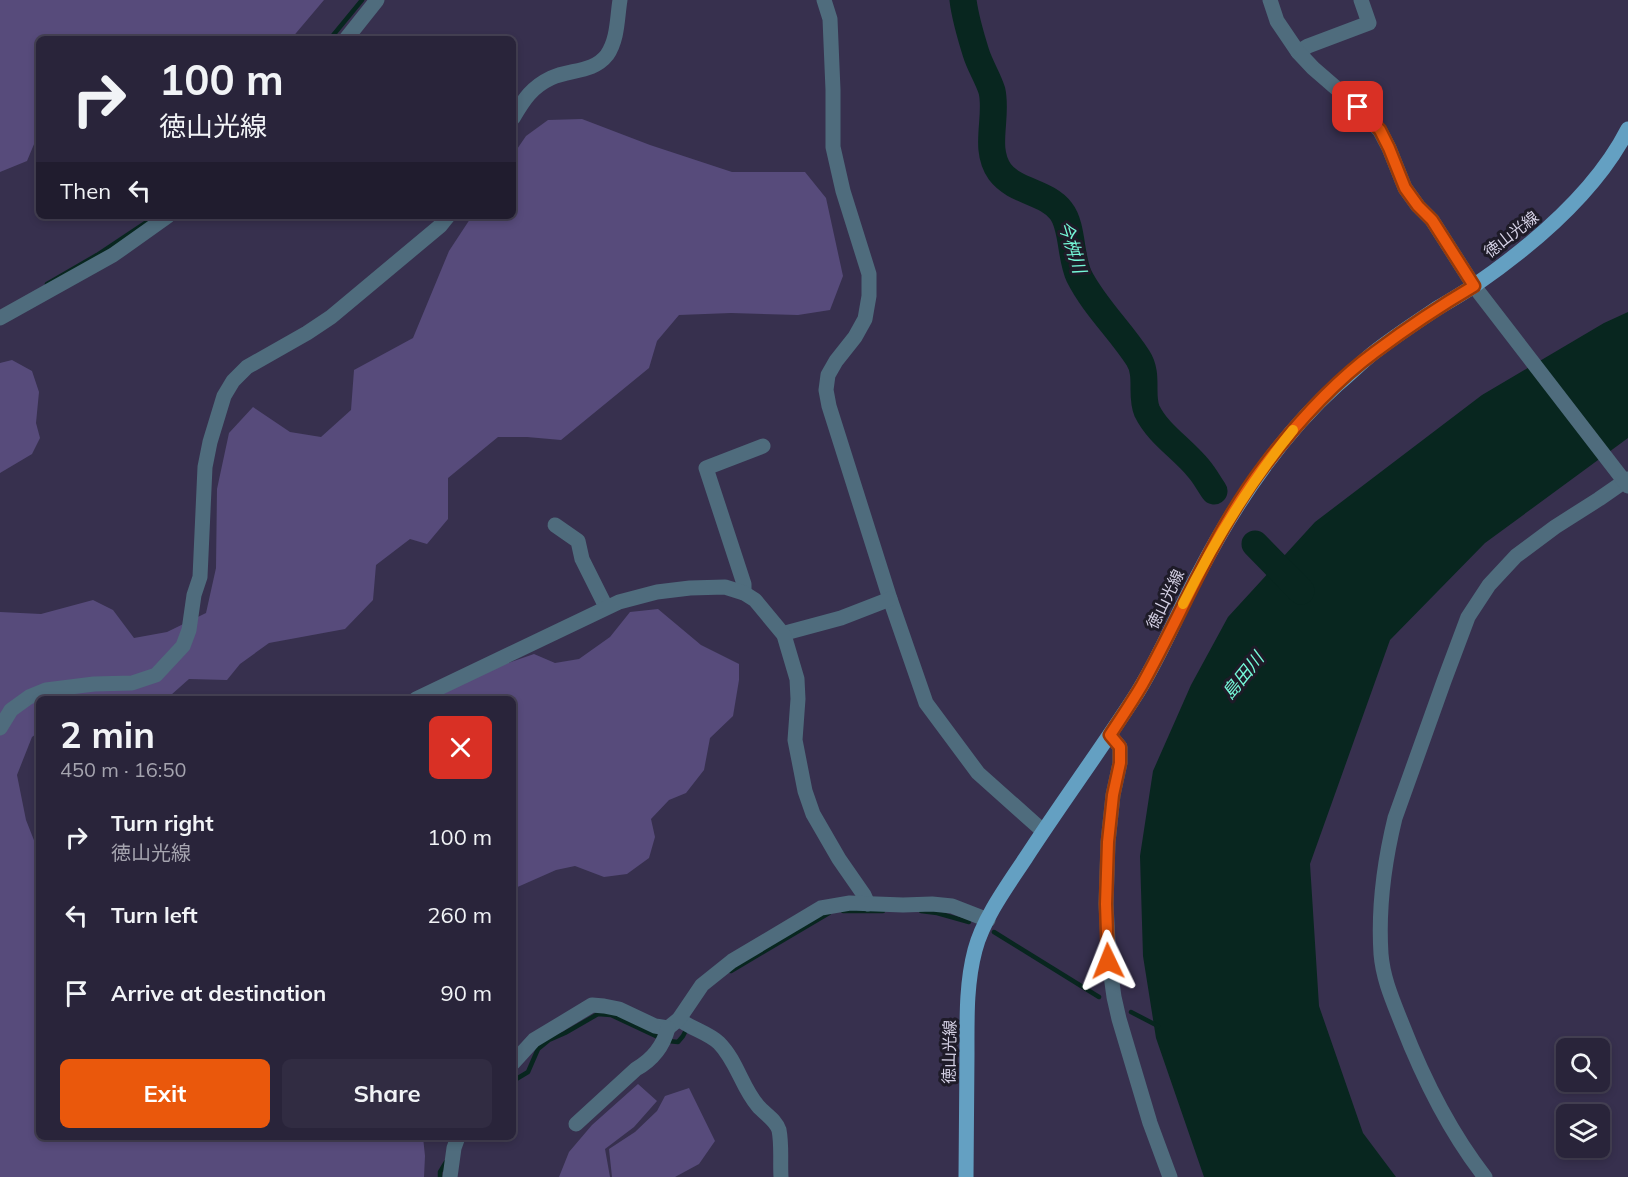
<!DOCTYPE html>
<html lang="en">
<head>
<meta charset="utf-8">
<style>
	:root { --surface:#29243a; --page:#312c42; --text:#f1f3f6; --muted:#a5a4af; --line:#454154; --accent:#ea580c }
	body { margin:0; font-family:Mulish,"Noto Sans JP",sans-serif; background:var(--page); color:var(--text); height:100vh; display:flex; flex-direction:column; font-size:22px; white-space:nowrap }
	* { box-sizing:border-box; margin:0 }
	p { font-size:20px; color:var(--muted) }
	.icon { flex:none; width:33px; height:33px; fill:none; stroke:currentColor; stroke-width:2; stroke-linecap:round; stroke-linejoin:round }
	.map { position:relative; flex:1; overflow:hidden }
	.drawer { position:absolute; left:36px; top:696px; width:480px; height:444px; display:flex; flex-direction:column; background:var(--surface); border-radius:9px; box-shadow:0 3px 9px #0003,0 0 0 2px var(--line) }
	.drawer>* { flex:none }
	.banner { position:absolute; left:36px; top:36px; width:480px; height:183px; border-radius:9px; box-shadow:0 3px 9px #0003,0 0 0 2px var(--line); background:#29243a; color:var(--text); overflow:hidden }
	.fabs { position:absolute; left:1556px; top:1038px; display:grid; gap:12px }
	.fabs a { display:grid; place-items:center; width:54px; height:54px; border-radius:9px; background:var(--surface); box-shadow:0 3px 9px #0003,0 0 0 2px var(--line); font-size:30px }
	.pin { position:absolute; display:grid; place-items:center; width:51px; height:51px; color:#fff; margin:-26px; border-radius:12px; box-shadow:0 3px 9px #0006 }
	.me { position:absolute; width:66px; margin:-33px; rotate:358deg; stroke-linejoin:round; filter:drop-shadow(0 0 4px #0008) }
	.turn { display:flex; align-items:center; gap:21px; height:126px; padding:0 24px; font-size:27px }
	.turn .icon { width:78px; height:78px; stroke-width:2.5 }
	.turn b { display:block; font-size:42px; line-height:51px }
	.then { display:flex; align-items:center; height:57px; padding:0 24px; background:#0003; gap:12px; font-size:22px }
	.round { display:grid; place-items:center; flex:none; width:63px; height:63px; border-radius:9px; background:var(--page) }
	.summary { display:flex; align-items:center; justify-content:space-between; height:102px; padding:0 24px }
	h1 { font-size:36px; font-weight:700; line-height:45px }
	.primary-button { display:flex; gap:12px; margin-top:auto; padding:12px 24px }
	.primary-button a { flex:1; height:69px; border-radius:9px; background:var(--accent); color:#fff; font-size:24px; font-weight:700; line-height:69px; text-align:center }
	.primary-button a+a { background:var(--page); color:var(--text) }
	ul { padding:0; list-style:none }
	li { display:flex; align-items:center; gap:18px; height:78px; padding:0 24px }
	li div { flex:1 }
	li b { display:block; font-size:22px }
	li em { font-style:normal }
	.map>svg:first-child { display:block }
</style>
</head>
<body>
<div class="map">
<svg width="1628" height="1177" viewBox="0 0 1628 1177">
	<rect width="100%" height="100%" fill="#37304e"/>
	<g fill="#574b7b">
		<polygon points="0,0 324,0 291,39 39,39 39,124 37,137 27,161 0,172"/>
		<polygon points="582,119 650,145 732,172 805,172 826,198 843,276 830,310 798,315 731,313 679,315 657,341 649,368 561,440 527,437 498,437 448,478 448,519 427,544 410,539 376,565 373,600 345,629 269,643 240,664 227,680 189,679 171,695 169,699 39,699 39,732 32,737 17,775 26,820 39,853 39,1137 423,1137 425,1156 424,1177 0,1177 0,612 41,614 93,600 113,610 134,638 167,632 206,613 216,568 217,489 229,433 253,407 290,432 321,437 351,410 354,370 413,338 449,251 472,216 513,216 513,155 526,136 548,120"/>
		<polygon points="12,360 32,371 39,392 36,423 40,438 32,454 0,473 0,363"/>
		<polygon points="658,609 701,645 739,664 739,680 733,716 710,738 704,770 686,793 669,800 651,819 655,837 649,858 627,874 604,877 575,866 556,870 513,889 513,699 435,699 439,693 502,665 534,654 555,663 579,659 610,637 630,612"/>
		<polygon points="638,1084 657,1101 634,1127 605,1149 610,1177 559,1177 569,1152 592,1125"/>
		<polygon points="689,1088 715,1141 699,1164 675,1177 612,1177 609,1149 635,1132 657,1111 665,1096"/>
	</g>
	<polygon fill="#08261f" points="1628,312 1628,438 1485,543 1390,640 1310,864 1319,1006 1363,1133 1396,1177 1204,1177 1156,1038 1143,956 1140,856 1153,771 1191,685 1228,617 1315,522 1482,395 1604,323"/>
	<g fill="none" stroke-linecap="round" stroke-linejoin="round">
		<g stroke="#08261f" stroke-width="4.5">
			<polyline points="330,39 362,0"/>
			<polyline points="47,284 97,255 154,217"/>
			<polyline points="843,911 883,911"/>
			<polyline points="921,911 937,913 969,922"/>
			<polyline points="994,932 1099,997"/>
			<polyline points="731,971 829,913"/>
			<polyline points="1131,1012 1158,1026"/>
			<polyline points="668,1041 678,1042 683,1036 687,1028"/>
			<polyline points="513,1081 528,1072 538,1049 549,1040 565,1033 598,1014 611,1015 660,1038"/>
			<polyline points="440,1177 440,1172 446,1162"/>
		</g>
		<g stroke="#08261f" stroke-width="27">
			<path d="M963,0C965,17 971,37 976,53C980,66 988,78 992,91C998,118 983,148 1000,172C1015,192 1047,192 1061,211C1073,226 1070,257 1079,276C1094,306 1120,330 1138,358C1149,375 1140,395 1147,411C1158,434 1183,449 1199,469C1205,476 1209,484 1214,491"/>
			<polyline points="1255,544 1301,591"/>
		</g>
		<g stroke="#4f6c7d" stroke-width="15">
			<polyline points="824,0 830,19 833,90 833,147 843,191 869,274 869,296 865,319 855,337 836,361 828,375 826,390 829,406 890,599 926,703 978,773 1043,831"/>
			<polyline points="346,39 377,0"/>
			<polyline points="1298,52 1308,46 1369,23 1361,0"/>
			<path d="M513,118C524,99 532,87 551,78C570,69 593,73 607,55C618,39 617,18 620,0"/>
			<polyline points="0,318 113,255 168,216"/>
			<polyline points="555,525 578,541 582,559 606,607"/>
			<polyline points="744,593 744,584 706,468 763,446"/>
			<polyline points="784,635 789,632 841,618 890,599"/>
			<polyline points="416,699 619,602 657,592 690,588 725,587 744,593 755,600 784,635 797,679 798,699 795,740 805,791 813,814 839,859 864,895 868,904"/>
			<polyline points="0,728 11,710 29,697 46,690 94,684 132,683 156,675 183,646 189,630 194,595 200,577 205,467 210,442 224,396 233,381 247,367 307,333 331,317 440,226 448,216"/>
			<polyline points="1110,735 1120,747 1120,763 1113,795 1108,842 1106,904 1109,961 1114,997 1119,1019 1150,1123 1170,1177"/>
			<path d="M679,1019C691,1029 707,1032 719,1043C737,1061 742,1088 758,1106C765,1114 776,1120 779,1130C782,1145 780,1162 781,1177"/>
			<polyline points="513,1063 534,1040 592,1005 604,1006 619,1009 655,1026 668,1028 679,1019 702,985 732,961 821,908 850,903 903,905 932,904 952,906 988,920"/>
			<path d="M576,1124L636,1069C652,1060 663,1047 668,1028"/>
			<polyline points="450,1177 454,1148 458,1137"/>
			<path d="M1485,1177C1449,1131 1423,1078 1402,1024C1393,1001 1383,979 1381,954C1378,908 1384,863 1395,818L1444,681L1468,617L1489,585L1516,556L1555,527L1599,499L1628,479"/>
		</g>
		<polyline stroke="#4f6c7d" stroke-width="15" points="1270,0 1277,21 1298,52 1313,68 1358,107 1380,131 1389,148 1405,188 1418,206 1432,220 1474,286 1628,486"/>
		<path stroke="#64a0c2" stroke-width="15" d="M966,1177C966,1136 967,1095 967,1054C967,1019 966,984 975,950C983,919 1007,886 1025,859C1060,805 1099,752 1134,698C1160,658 1177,613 1200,571C1236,502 1280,436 1338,384C1350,374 1361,363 1372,354C1392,338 1415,323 1436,309C1449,301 1462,294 1475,285C1533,245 1596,192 1628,129"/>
	</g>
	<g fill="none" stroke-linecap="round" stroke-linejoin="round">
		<g stroke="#983908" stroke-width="15">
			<path id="route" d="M1108,961L1106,904L1108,842L1113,795L1120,763V747L1110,735C1121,718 1132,702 1142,685C1183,612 1213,533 1264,466C1296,424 1333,383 1375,352C1407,328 1440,306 1474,286L1432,220L1418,206L1405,188L1389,148L1380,130L1358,107"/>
		</g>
		<use href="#route" stroke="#ea580c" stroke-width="10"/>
		<path stroke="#f59e0b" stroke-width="10" d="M1183,604C1214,542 1249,484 1293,430"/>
	</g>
	<g text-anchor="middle" stroke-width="6" stroke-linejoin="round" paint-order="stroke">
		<g font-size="16" fill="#d5d1e5" stroke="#1e1b28">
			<text transform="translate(1511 234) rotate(-38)" y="6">徳山光線</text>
			<text transform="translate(1165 599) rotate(-64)" y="6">徳山光線</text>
			<text transform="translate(949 1052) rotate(-89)" y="6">徳山光線</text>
		</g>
		<g font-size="18" font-style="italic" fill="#75f8d8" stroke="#1e1b28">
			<text transform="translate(1072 247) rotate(73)" y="6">今桝川</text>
			<text transform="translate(1243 676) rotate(-51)" y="6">島田川</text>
		</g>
	</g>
</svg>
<div class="fabs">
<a><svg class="icon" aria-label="search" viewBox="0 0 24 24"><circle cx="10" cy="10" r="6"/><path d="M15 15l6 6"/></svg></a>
<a><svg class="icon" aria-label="layers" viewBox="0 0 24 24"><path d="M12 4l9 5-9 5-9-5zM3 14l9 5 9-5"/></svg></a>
</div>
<div class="pin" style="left:1358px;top:107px;background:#d93025"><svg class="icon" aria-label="arrive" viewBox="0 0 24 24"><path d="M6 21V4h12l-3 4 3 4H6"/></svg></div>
<svg class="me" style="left:1108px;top:961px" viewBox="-20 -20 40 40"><path d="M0-17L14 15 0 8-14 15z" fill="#ea580c" stroke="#fff" stroke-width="4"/></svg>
<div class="banner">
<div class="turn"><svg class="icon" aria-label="right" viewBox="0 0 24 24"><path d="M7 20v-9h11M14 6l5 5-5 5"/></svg><div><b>100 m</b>徳山光線</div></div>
<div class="then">Then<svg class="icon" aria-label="left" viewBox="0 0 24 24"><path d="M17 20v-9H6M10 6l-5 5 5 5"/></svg></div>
</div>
<section class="drawer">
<div class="summary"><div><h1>2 min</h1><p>450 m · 16:50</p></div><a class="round" style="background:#d93025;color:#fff"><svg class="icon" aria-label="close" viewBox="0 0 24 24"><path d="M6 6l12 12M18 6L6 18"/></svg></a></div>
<ul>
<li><svg class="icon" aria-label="right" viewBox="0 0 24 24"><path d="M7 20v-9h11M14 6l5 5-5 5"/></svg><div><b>Turn right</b><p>徳山光線</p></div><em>100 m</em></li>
<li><svg class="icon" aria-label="left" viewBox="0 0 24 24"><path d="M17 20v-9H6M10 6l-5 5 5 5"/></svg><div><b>Turn left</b></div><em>260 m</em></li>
<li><svg class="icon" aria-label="arrive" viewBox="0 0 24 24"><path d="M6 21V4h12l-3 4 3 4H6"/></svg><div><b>Arrive at destination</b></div><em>90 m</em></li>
</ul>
<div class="primary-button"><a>Exit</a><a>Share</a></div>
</section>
</div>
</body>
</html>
